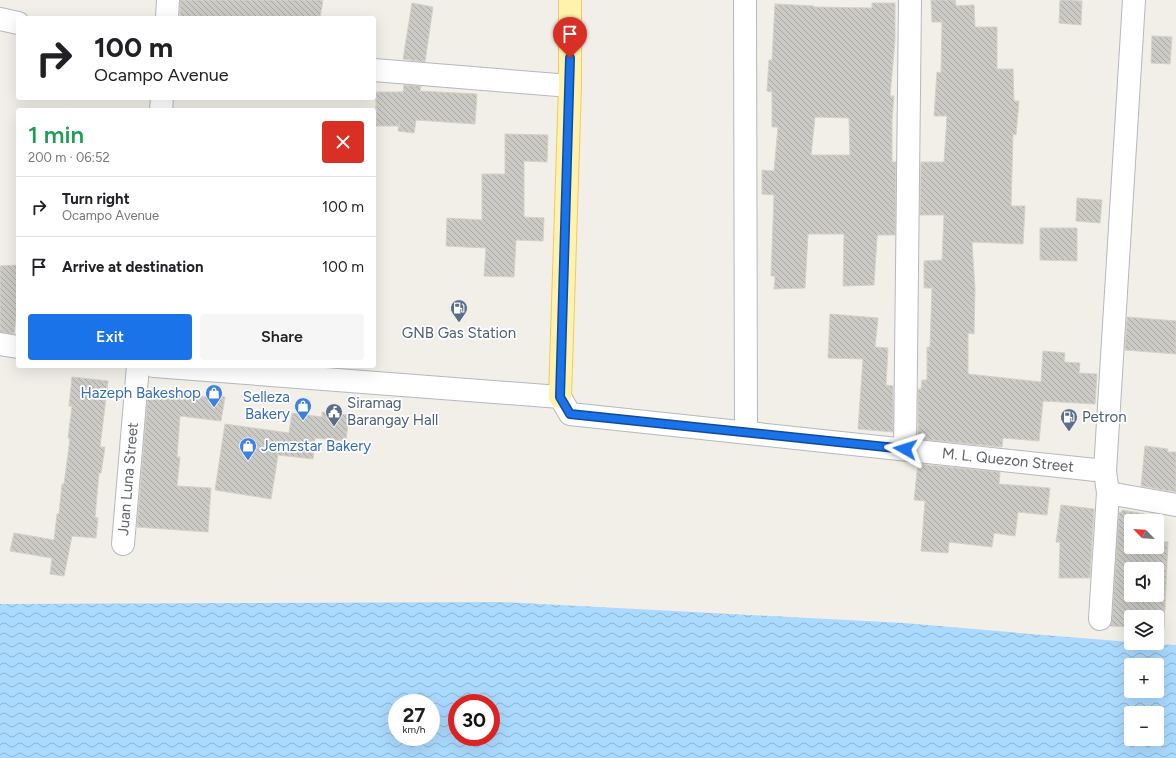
<!DOCTYPE html>
<html lang="en">
<head>
<meta charset="utf-8">
<style>
	:root { --surface:#fff; --page:#f6f6f6; --text:#202124; --muted:#757577; --line:#e0e0e0; --accent:#1a73e8 }
	body { margin:0; font-family:Figtree,sans-serif; background:var(--page); color:var(--text); height:100vh; display:flex; flex-direction:column; font-size:15px; white-space:nowrap }
	* { box-sizing:border-box; margin:0 }
	p { font-size:13px; color:var(--muted) }
	.icon { flex:none; width:22px; height:22px; fill:none; stroke:currentColor; stroke-width:2; stroke-linecap:round; stroke-linejoin:round }
	.map { position:relative; flex:1; overflow:hidden }
	.sheet { position:absolute; left:16px; top:108px; width:360px; height:260px; display:flex; flex-direction:column; background:var(--surface); border-radius:4px; box-shadow:0 4px 16px #0002 }
	.sheet>* { flex:none }
	.hud { position:absolute; left:16px; top:16px; width:360px; height:84px; border-radius:4px; box-shadow:0 4px 16px #0002; background:#fff; color:var(--text); overflow:hidden }
	.needle { width:26px; rotate:295deg }
	.buttons { position:absolute; left:1124px; top:514px; display:grid; gap:8px }
	.buttons a { display:grid; place-items:center; width:40px; height:40px; border-radius:4px; background:var(--surface); box-shadow:0 4px 16px #0002; font-size:20px }
	.speed { position:absolute; left:388px; top:694px; display:flex; gap:8px; font-size:20px; font-weight:700; text-align:center }
	.speed>* { display:grid; place-content:center; width:52px; height:52px; border-radius:50%; background:var(--surface); box-shadow:0 4px 16px #0002; line-height:1 }
	.speed small { font-size:10px; font-weight:400 }
	.speed .limit { border:6px solid #d22; background:#fff; color:#111 }
	.pin { position:absolute; display:grid; place-items:center; width:34px; height:34px; color:#fff; margin:-41px -17px; border-radius:50% 50% 50% 0; rotate:-45deg; box-shadow:0 0 4px #0007 }
	.pin .icon { rotate:45deg }
	.me { position:absolute; width:44px; margin:-22px; rotate:276deg; stroke-linejoin:round; filter:drop-shadow(0 0 3px #0008) }
	.turn { display:flex; align-items:center; gap:14px; height:84px; padding:0 12px; font-size:18px }
	.turn .icon { width:52px; height:52px; stroke-width:2.5 }
	.turn b { display:block; font-size:28px; line-height:34px }
	.round { display:grid; place-items:center; flex:none; width:42px; height:42px; border-radius:4px; background:var(--page) }
	.head { display:flex; align-items:center; justify-content:space-between; height:68px; padding:0 12px }
	h1 { font-size:24px; font-weight:600; line-height:30px; color:#1e9e55 }
	.button { display:flex; gap:8px; margin-top:auto; padding:8px 12px }
	.button a { flex:1; height:46px; border-radius:4px; background:var(--accent); color:#fff; font-size:16px; font-weight:600; line-height:46px; text-align:center }
	.button a+a { background:var(--page); color:var(--text) }
	ul { padding:0; list-style:none }
	li { display:flex; align-items:center; gap:12px; height:60px; padding:0 12px; border-top:1px solid var(--line) }
	li div { flex:1 }
	li b { display:block; font-size:15px }
	li em { font-style:normal }
	.map>svg:first-child { display:block }
</style>
</head>
<body>
<div class="map">
<svg width="1176" height="758" viewBox="0 0 1176 758">
	<defs>
		<pattern id="water-waves" width="16" height="10" patternUnits="userSpaceOnUse"><rect width="16" height="10" fill="#aadaff"/><path d="M0 5q4-4 8 0t8 0" fill="none" stroke="#8eb4d2"/></pattern>
		<pattern id="building-back-hatch" width="6" height="6" patternUnits="userSpaceOnUse"><rect width="6" height="6" fill="#cccac5"/><path d="M-1 5l2 2M0 0l6 6M5-1l2 2" fill="none" stroke="#a9a8a4"/></pattern>
	</defs>
	<rect width="100%" height="100%" fill="#f1efe8"/>
	<path fill="url(#water-waves)" fill-rule="evenodd" d="M501,602L904,623L1031,634L1131,642V643L1176,645V758H0V604ZM1131,665H1157V691H1131ZM397,703H431V737H397ZM457,703H491V737H457ZM1131,713H1157V739H1131Z"/>
	<g fill="url(#building-back-hatch)" stroke="#d6d1c6" fill-rule="evenodd">
		<polygon points="180,0 323,0 320,18 180,18"/>
		<polygon points="931,0 955,0 956,6 974,5 975,27 997,27 997,69 1013,69 1014,101 1019,101 1016,135 1013,134 1011,206 1025,206 1023,244 972,242 975,289 974,334 968,333 968,374 1041,382 1043,351 1065,353 1064,362 1080,363 1079,373 1097,374 1095,404 1043,401 1039,441 1003,438 1002,447 920,439 920,435 918,435 918,389 921,389 922,380 927,380 927,347 930,347 932,288 924,288 924,261 942,260 944,215 920,215 921,162 944,162 947,116 934,116 937,72 941,73 942,22 932,22"/>
		<polygon points="1060,0 1082,1 1081,25 1059,23"/>
		<polygon points="412,3 433,7 425,62 403,59"/>
		<path d="M872,3H895V40L890,96H894L892,120V162H896L895,235H878L877,237L874,285L843,286L844,234H808L805,288L774,289L775,276H771L774,195L762,194V170L774,171L778,127H772V92L767,91L769,60H772L775,4L814,6V7L872,8ZM815,117L849,118L850,155H811Z"/>
		<polygon points="1152,36 1172,37 1170,64 1151,63"/>
		<polygon points="404,85 421,86 420,91 477,94 475,124 416,120 414,133 398,131 400,119 399,126 376,126 376,92 403,92"/>
		<polygon points="505,134 548,135 547,162 524,161 524,217 544,218 543,241 516,240 514,277 484,276 486,248 446,246 447,218 482,220 482,174 505,174"/>
		<polygon points="1077,198 1102,200 1100,223 1076,221"/>
		<polygon points="1040,228 1077,228 1077,261 1040,260"/>
		<polygon points="18,265 18,301 14,334 0,332 0,266"/>
		<polygon points="830,314 878,318 875,347 888,348 886,385 893,386 893,432 858,429 863,359 828,358"/>
		<polygon points="1127,317 1176,321 1176,354 1125,350"/>
		<polygon points="72,377 108,381 100,447 105,447 101,473 99,473 95,517 98,518 96,538 72,536 64,576 50,574 52,558 10,551 14,533 54,540 57,514 59,514 62,484 64,484 70,439 68,438 72,406 69,406"/>
		<polygon points="148,393 187,395 206,397 207,394 225,397 221,421 180,416 177,457 180,457 177,486 211,488 208,532 137,527"/>
		<polygon points="322,412 349,415 346,441 315,438 313,459 278,455 271,499 215,490 225,424 289,433 292,413 322,417"/>
		<polygon points="1145,446 1168,449 1167,452 1176,452 1176,492 1141,486"/>
		<polygon points="918,464 1000,472 999,484 1050,488 1047,515 1018,512 1015,536 994,533 992,547 949,542 948,553 921,551 925,501 914,500"/>
		<polygon points="1061,505 1094,509 1090,578 1059,578 1060,542 1056,542"/>
		<path d="M1122,510L1144,514L1143,521H1131V547H1157V541L1168,542L1164,629L1157,628V617H1131V627L1110,626L1112,620L1119,512H1122ZM1131,569H1157V595H1131Z"/>
	</g>
	<g fill="none" stroke-linecap="round" stroke-linejoin="round">
		<g stroke="#b5b8bc" stroke-width="24">
			<g id="minor">
				<polyline points="745,0 746,432"/>
				<polyline points="167,18 168,0"/>
				<polyline points="0,19 18,23"/>
				<polyline points="374,70 570,86"/>
				<polyline points="161,110 162,98"/>
				<polyline points="0,344 18,347"/>
				<polyline points="154,366 560,397 570,414 1105,471"/>
				<polyline points="905,449 910,0"/>
				<polyline points="1108,493 1176,505"/>
				<polyline points="123,544 138,366"/>
				<polyline points="1100,619 1108,493 1105,471 1134,0"/>
			</g>
		</g>
		<g stroke="#f2c960" stroke-width="24">
			<polyline id="major" points="560,397 570,86 570,0"/>
		</g>
		<use href="#minor" stroke="#fff" stroke-width="22"/>
		<use href="#major" stroke="#fff2af" stroke-width="22"/>
	</g>
	<g fill="none" stroke-linecap="round" stroke-linejoin="round">
		<g stroke="#114b97" stroke-width="10">
			<polyline id="route" points="570,58 560,397 570,414 905,449"/>
		</g>
		<use href="#route" stroke="#1a73e8" stroke-width="7"/>
	</g>
	<defs>
		<g id="fuel-pin" transform="scale(0.9)"><path d="M0 17L-7.5 6A9.5 9.5 0 1 1 7.5 6Z" fill="#5c6f8a" stroke="#fff"/><path d="M-5.5-6h7V0h2V4h1.3V-2.5L3-4.5l.8-.8L6-3V5H2.5V1h-1V6h-7ZM-4.2-4.7v3.2H.2V-4.7Z" fill="#fff"/></g>
		<g id="shop-pin" transform="scale(0.9)"><path d="M0 17L-7.5 6A9.5 9.5 0 1 1 7.5 6Z" fill="#3f7fe0" stroke="#fff"/><path d="M-5-2.5h2.3a2.7 3.5 0 0 1 5.4 0H5L5.5 6h-11ZM-1.5-2.5h3a1.5 2.3 0 0 0-3 0Z" fill="#fff"/></g>
		<g id="civic-pin" transform="scale(0.9)"><path d="M0 17L-7.5 6A9.5 9.5 0 1 1 7.5 6Z" fill="#5c6f8a" stroke="#fff"/><path d="M-.6-6.5H3V-4.5H.6V-3L4-1V1h2V6H-6V1h2V-1L-.6-3ZM-1.2 2.5V6h2.4V2.5Z" fill="#fff"/></g>
	</defs>
	<g fill-rule="evenodd">
		<use href="#fuel-pin" x="459" y="308"/>
		<use href="#shop-pin" x="214" y="393"/>
		<use href="#shop-pin" x="303" y="406"/>
		<use href="#civic-pin" x="334" y="412"/>
		<use href="#fuel-pin" x="1069" y="417"/>
		<use href="#shop-pin" x="248" y="446"/>
	</g>
	<g text-anchor="middle" stroke-width="3.5" stroke-linejoin="round" paint-order="stroke">
		<g font-size="15" fill="#4e5e75" stroke="#fff" text-anchor="start">
			<text x="459" y="338" text-anchor="middle">GNB Gas Station</text>
			<text x="347" y="408">Siramag<tspan x="347" dy="17">Barangay Hall</tspan></text>
			<text x="1082" y="422">Petron</text>
		</g>
		<g font-size="15" fill="#366cbe" stroke="#fff" text-anchor="end">
			<text x="201" y="398">Hazeph Bakeshop</text>
			<text x="290" y="402">Selleza<tspan x="290" dy="17">Bakery</tspan></text>
			<text x="261" y="451" text-anchor="start">Jemzstar Bakery</text>
		</g>
		<g font-size="15" fill="#5f6368" stroke="#fff">
			<text transform="translate(1008 460) rotate(6)" y="5">M. L. Quezon Street</text>
			<text transform="translate(128 479) rotate(-85)" y="5">Juan Luna Street</text>
		</g>
	</g>
</svg>
<div class="buttons">
<a><svg class="needle" viewBox="-14 -14 28 28"><path d="M0-13l5 13h-10z" fill="#e53935"/><path d="M0 13l5-13h-10z" fill="#757577"/></svg></a>
<a><svg class="icon" aria-label="sound" viewBox="0 0 24 24"><path d="M4 9h4l5-4v14l-5-4H4zM17 9q2 3 0 6"/></svg></a>
<a><svg class="icon" aria-label="layers" viewBox="0 0 24 24"><path d="M12 4l9 5-9 5-9-5zM3 14l9 5 9-5"/></svg></a>
<a>+</a>
<a>−</a>
</div>
<div class="speed"><div>27<small>km/h</small></div><div class="limit">30</div></div>
<div class="pin" style="left:570px;top:58px;background:#d93025"><svg class="icon" aria-label="arrive" viewBox="0 0 24 24"><path d="M6 21V4h12l-3 4 3 4H6"/></svg></div>
<svg class="me" style="left:905px;top:449px" viewBox="-20 -20 40 40"><path d="M0-17L14 15 0 8-14 15z" fill="#1a73e8" stroke="#fff" stroke-width="4"/></svg>
<div class="hud">
<div class="turn"><svg class="icon" aria-label="right" viewBox="0 0 24 24"><path d="M7 20v-9h11M14 6l5 5-5 5"/></svg><div><b>100 m</b>Ocampo Avenue</div></div>
</div>
<section class="sheet">
<div class="head"><div><h1>1 min</h1><p>200 m · 06:52</p></div><a class="round" style="background:#d93025;color:#fff"><svg class="icon" aria-label="close" viewBox="0 0 24 24"><path d="M6 6l12 12M18 6L6 18"/></svg></a></div>
<ul>
<li><svg class="icon" aria-label="right" viewBox="0 0 24 24"><path d="M7 20v-9h11M14 6l5 5-5 5"/></svg><div><b>Turn right</b><p>Ocampo Avenue</p></div><em>100 m</em></li>
<li><svg class="icon" aria-label="arrive" viewBox="0 0 24 24"><path d="M6 21V4h12l-3 4 3 4H6"/></svg><div><b>Arrive at destination</b></div><em>100 m</em></li>
</ul>
<div class="button"><a>Exit</a><a>Share</a></div>
</section>
</div>
</body>
</html>
